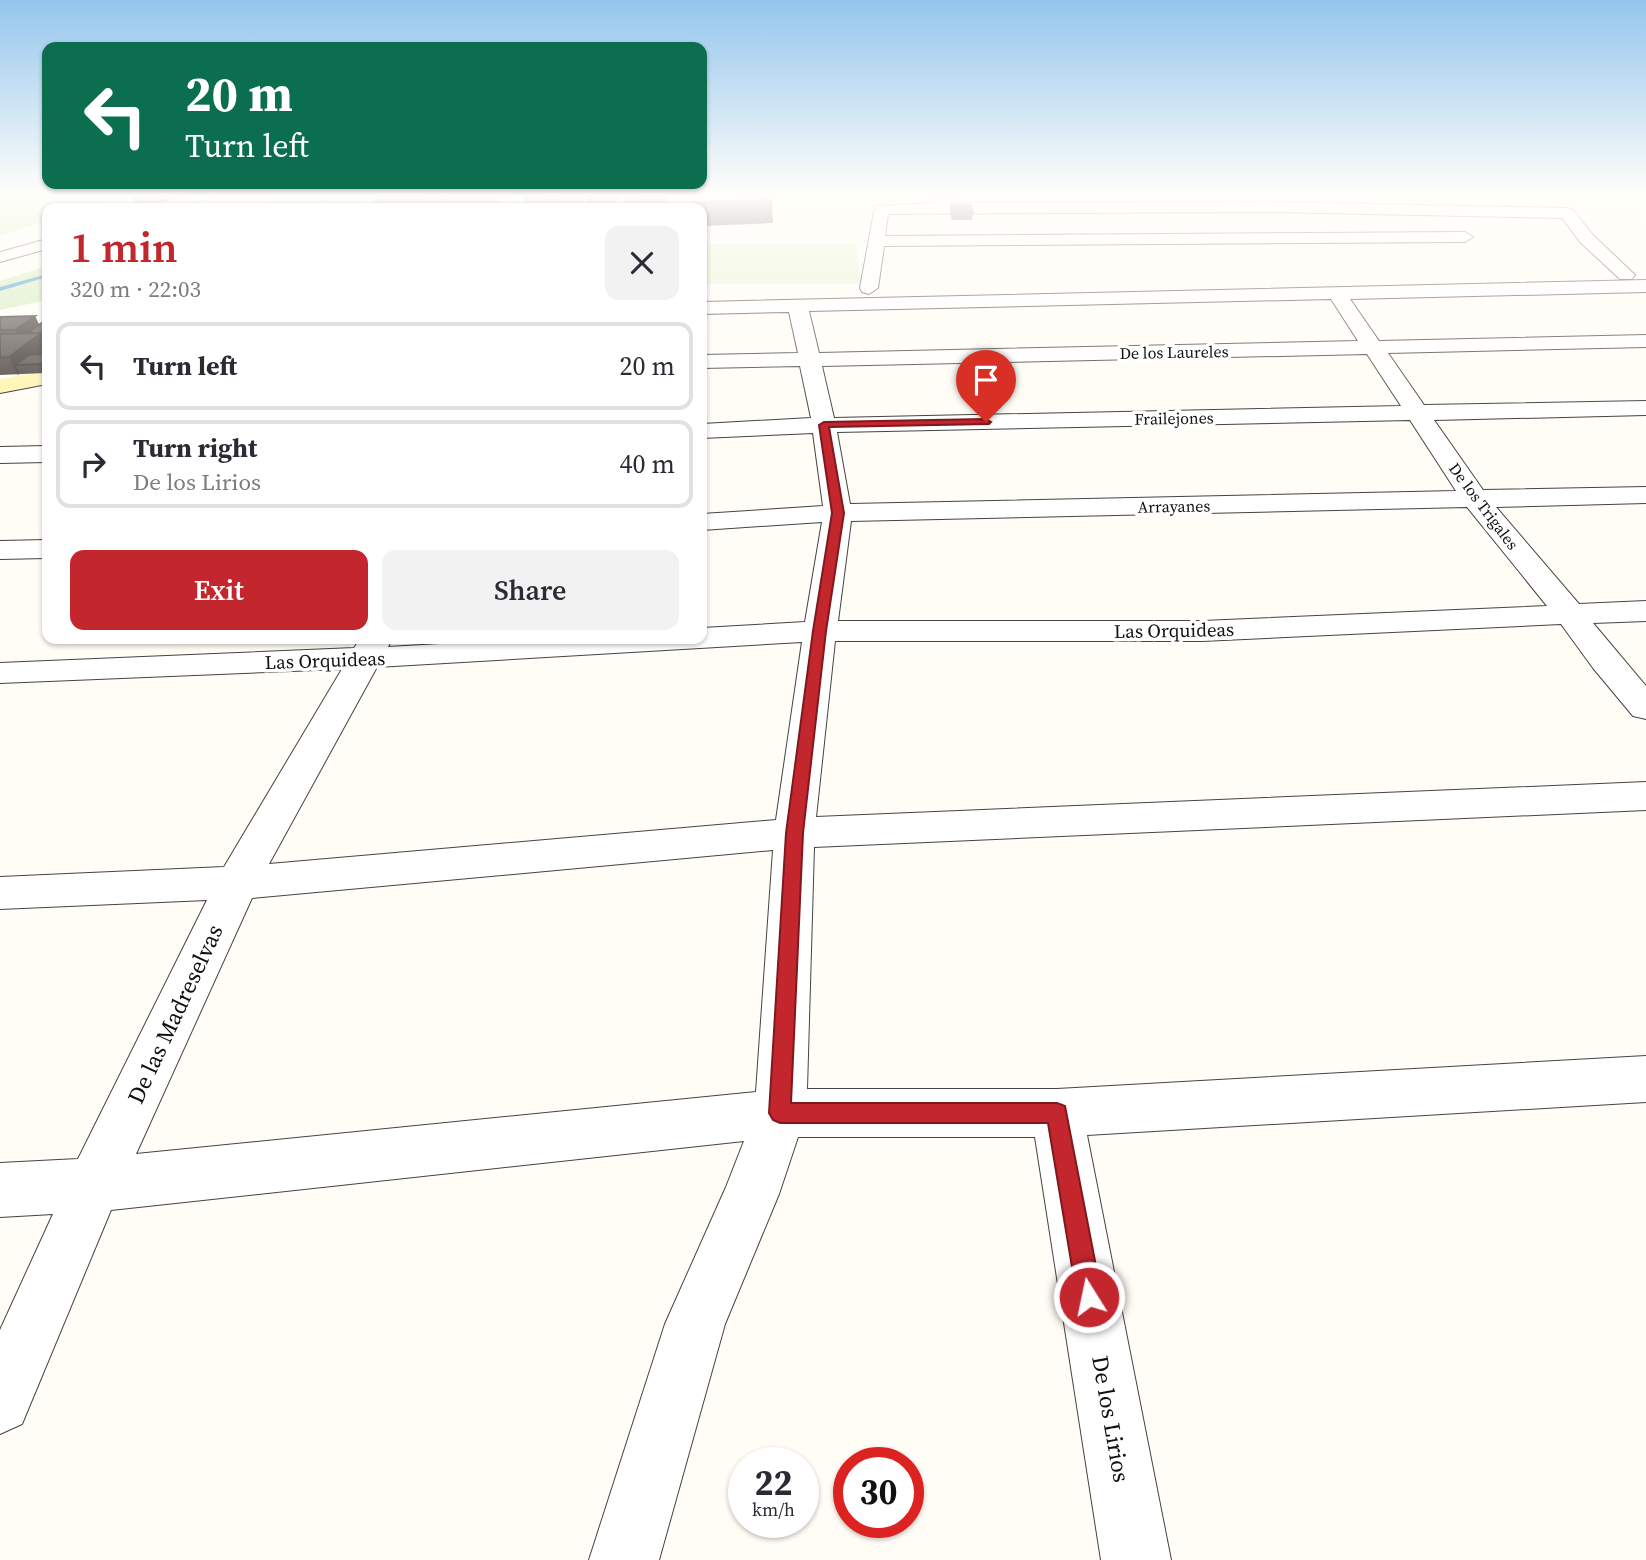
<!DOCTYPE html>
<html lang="en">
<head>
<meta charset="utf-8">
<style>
	:root { --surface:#fff; --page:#f2f2f3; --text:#2b2b33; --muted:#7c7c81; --line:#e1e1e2; --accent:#c4262e }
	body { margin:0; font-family:"Source Serif 4",serif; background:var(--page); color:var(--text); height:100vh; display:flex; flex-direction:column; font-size:26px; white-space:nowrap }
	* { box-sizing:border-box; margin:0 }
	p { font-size:23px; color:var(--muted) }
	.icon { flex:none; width:38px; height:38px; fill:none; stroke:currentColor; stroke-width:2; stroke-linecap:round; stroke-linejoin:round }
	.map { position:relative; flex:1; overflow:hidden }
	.details { position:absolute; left:42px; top:203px; width:665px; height:441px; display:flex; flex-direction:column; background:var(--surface); border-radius:14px; box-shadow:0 2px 5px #0004 }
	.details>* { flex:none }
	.top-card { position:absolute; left:42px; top:42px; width:665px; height:147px; border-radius:14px; box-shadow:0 2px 5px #0004; background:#0b6e4f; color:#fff; overflow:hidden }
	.speed { position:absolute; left:728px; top:1447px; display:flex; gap:14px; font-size:35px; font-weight:700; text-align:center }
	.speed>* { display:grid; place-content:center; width:91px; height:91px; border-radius:50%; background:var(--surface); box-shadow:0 2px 5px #0004; line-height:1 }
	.speed small { font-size:18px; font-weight:400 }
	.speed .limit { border:10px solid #d22; background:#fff; color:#111 }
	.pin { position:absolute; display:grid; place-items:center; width:60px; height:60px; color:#fff; margin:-72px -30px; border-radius:50% 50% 50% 0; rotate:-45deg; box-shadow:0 0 7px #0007 }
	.pin .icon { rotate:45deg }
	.me { position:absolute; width:77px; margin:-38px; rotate:350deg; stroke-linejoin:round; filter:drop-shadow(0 0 5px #0008) }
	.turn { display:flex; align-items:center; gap:24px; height:147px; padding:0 28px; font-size:32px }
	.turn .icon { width:91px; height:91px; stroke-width:2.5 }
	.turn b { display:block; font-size:49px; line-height:60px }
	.round { display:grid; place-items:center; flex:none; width:74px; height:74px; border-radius:14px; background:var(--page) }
	.head { display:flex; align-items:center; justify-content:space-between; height:119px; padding:0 28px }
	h1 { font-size:42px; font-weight:600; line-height:52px; color:var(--accent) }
	.action { display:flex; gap:14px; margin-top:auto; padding:14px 28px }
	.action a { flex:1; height:80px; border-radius:14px; background:var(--accent); color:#fff; font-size:28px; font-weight:600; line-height:80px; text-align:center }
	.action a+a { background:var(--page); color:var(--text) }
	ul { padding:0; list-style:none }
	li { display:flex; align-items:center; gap:21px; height:88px; margin:0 14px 10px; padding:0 14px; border:4px solid var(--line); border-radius:14px }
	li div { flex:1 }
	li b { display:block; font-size:26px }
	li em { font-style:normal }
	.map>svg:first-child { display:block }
</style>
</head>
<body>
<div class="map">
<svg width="1646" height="1560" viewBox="0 0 1646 1560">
	<rect width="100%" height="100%" fill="#fffdf5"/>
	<g fill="#d5ebbd">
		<polygon points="0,195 139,195 83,208 47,208 47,220 0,236"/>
		<polygon points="286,195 389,195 339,208 244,208 272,202"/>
		<polygon points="47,266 47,300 0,310 0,281"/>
	</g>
	<polygon fill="#e6f2cf" points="702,244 856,244 861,284 702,284"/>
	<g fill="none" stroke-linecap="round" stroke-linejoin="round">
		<g fill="#3f96cf" fill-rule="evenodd">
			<polygon points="341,195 347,195 304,208 298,208"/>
			<polygon points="47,274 47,277 0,291 0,287"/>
		</g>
		<g stroke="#444" stroke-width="2">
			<g id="street">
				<polygon points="190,195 216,195 213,198 175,208 150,208 153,205"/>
				<polygon points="937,195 953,195 951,203 1273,202 1567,208 1573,210 1593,235 1635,275 1632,279 1620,279 1581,243 1562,218 1273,212 888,214 885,236 1465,232 1473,237 1465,242 884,246 878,288 869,294 862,292 860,288 875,206 935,203"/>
				<polygon points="47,239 47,249 0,262 0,252"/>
				<path d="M1646,280V292L1350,299L1379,341L1646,335V347L1388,353L1424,405L1646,401V415L1434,420L1483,490L1646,487V503L1496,507L1579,604L1646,601V621L1593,623L1646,686V719L1633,716L1593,668L1561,624L1202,641H835L816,817L1646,782V810L814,847L807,1089H1057L1646,1056V1102L1087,1135L1171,1560H1101L1035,1137H798L779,1194L725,1324L659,1560H589L665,1324L726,1187L744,1141L111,1210L22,1424L0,1434V1330L53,1214L0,1217V1163L78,1159L207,900L0,909V877L224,867L342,669L0,683V663L354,648L360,639H392L388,647L525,639H702V628L805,622L822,522L702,530V514L823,506L813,433L702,438V424L811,418L800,366L702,368V355L798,353L789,312L702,314V302ZM1331,299L1358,341L819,353L809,311ZM1367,354L1401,406L834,418L822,366ZM1410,420L1456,491L850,504L837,432ZM1467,507L1547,606L1202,621H838L851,521ZM802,642L776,820L269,864L377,667ZM773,850L756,1092L136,1154L252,898Z"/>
				<polygon points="47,368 47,382 0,384 0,370"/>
				<polygon points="47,446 47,462 0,463 0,447"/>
				<polygon points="47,540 47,558 0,559 0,541"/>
			</g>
		</g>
		<g stroke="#333" stroke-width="2">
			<g id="secondary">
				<polygon points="488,195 505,195 517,208 501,208"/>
				<polygon points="47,370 47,384 0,393 0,379"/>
			</g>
		</g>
		<use href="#street" fill="#fff" fill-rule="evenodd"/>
		<use href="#secondary" fill="#fff6b0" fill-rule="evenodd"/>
	</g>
	<g fill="#4d4742">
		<polygon points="138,195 173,195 175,199 151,206 134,203 132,197"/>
		<polygon points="406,195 435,195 434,197 499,203 500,208 361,208 406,199"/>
		<polygon points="518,195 545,195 542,203 545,203 545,200 547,195 577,195 577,197 583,197 584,204 582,208 527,208 526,201"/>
		<polygon points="586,195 618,195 619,198 613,203 600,203 600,206 587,207 588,202 587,202"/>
		<polygon points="666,195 667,208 626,208 625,201"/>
		<polygon points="951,205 973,213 972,220 952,220 950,212"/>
		<polygon points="702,208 772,210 773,223 702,226"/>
		<polygon points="35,316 47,342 47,371 45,373 0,375 0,317"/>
	</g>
	<g fill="#3f3936">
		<polygon points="163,195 173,195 175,199 151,206 148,199"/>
		<polygon points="541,195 545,196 540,207 539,201"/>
		<polygon points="614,195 618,195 619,198 613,203 612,197"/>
		<polygon points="666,195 667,206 667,208 666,208 665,199"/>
		<polygon points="583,197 584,204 582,208 578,208"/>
		<polygon points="35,316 43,333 47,329 47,342 40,348 44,354 15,365 20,373 18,375 9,357 24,346 15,330"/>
		<polygon points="47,354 47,371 45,373 41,364 43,355"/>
	</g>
	<g fill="#5a524d" stroke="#3f3936" stroke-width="2">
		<polygon points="138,195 163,195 148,199 132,197"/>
		<polygon points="406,195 429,195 406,196"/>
		<polygon points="449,195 492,195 499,203 443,203"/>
		<polygon points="526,195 541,195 539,201 526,201 528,197"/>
		<polygon points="547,195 575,195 574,197 583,197 578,208 538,208 541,203 564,203 565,200 545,200"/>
		<polygon points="586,195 614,195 612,197 586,196"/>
		<polygon points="627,195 666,195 665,199 625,201"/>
		<polygon points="448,196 441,208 431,208 434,203 422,203 426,197"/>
		<polygon points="377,199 423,200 419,205 404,206 402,208 361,208 370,207"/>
		<polygon points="589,199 599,199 597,206 587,207"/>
		<polygon points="771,200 772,210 702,212 702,208 693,208 693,202"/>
		<polygon points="130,205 145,206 140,208 120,208"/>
		<polygon points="951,205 971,205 973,213 952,213"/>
		<polygon points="616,206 616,208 583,208 583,207"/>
		<polygon points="35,316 15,330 0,330 0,317"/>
		<polygon points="47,319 47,329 43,332 46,332 41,335 41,333 27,334"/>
		<polygon points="41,333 9,357 0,358 0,334"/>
		<polygon points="47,342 47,347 40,348"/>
		<polygon points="45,354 43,355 46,360 41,364 15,365 29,355"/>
	</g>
	<linearGradient id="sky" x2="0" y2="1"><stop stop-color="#95c6ee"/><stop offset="0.47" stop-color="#fffefa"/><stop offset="1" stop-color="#fffefa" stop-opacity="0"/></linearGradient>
	<rect width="1646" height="413" fill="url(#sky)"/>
	<polygon fill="#c4262e" stroke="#7f191e" stroke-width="2" points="986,419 991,422 989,424 829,427 844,513 826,631 803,833 791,1103 1057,1103 1065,1106 1102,1297 1098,1306 1089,1309 1081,1306 1077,1297 1048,1123 780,1123 773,1120 769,1113 786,833 813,631 832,513 819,425 824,422"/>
	<g text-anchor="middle" stroke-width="7" stroke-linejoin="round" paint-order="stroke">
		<g font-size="16" fill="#111" stroke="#fff">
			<text transform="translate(1174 352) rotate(-1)" y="6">De los Laureles</text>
			<text transform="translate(1174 418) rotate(-1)" y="6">Frailejones</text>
			<text transform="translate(1174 506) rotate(-1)" y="6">Arrayanes</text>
			<text transform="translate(1484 506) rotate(53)" y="6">De los Trigales</text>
		</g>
		<g font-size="19" fill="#111" stroke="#fff">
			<text transform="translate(1174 630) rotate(-1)" y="7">Las Orquideas</text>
			<text transform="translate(325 660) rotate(-2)" y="7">Las Orquideas</text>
		</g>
		<g font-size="23" fill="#111" stroke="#fff">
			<text transform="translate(175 1014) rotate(-65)" y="8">De las Madreselvas</text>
			<text transform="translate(1111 1419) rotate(80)" y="8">De los Lirios</text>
		</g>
	</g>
</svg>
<div class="speed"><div>22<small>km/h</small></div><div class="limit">30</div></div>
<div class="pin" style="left:986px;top:422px;background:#d93025"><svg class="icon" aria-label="arrive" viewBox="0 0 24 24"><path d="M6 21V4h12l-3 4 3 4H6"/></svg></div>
<svg class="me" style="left:1089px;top:1297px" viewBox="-20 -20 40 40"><circle r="17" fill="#c4262e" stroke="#fff" stroke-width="3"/><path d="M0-11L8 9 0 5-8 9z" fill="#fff"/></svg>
<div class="top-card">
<div class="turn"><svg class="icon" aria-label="left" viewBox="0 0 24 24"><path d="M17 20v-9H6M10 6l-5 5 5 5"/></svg><div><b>20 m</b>Turn left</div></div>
</div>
<section class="details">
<div class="head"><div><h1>1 min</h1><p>320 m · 22:03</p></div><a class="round"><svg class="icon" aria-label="close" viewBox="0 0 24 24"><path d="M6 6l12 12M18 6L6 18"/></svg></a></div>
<ul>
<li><svg class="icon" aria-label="left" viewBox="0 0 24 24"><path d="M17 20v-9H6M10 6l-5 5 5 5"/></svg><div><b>Turn left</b></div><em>20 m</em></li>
<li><svg class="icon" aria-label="right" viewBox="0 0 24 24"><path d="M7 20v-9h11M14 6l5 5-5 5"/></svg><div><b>Turn right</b><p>De los Lirios</p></div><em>40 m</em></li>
</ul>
<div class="action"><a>Exit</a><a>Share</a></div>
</section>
</div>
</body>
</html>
